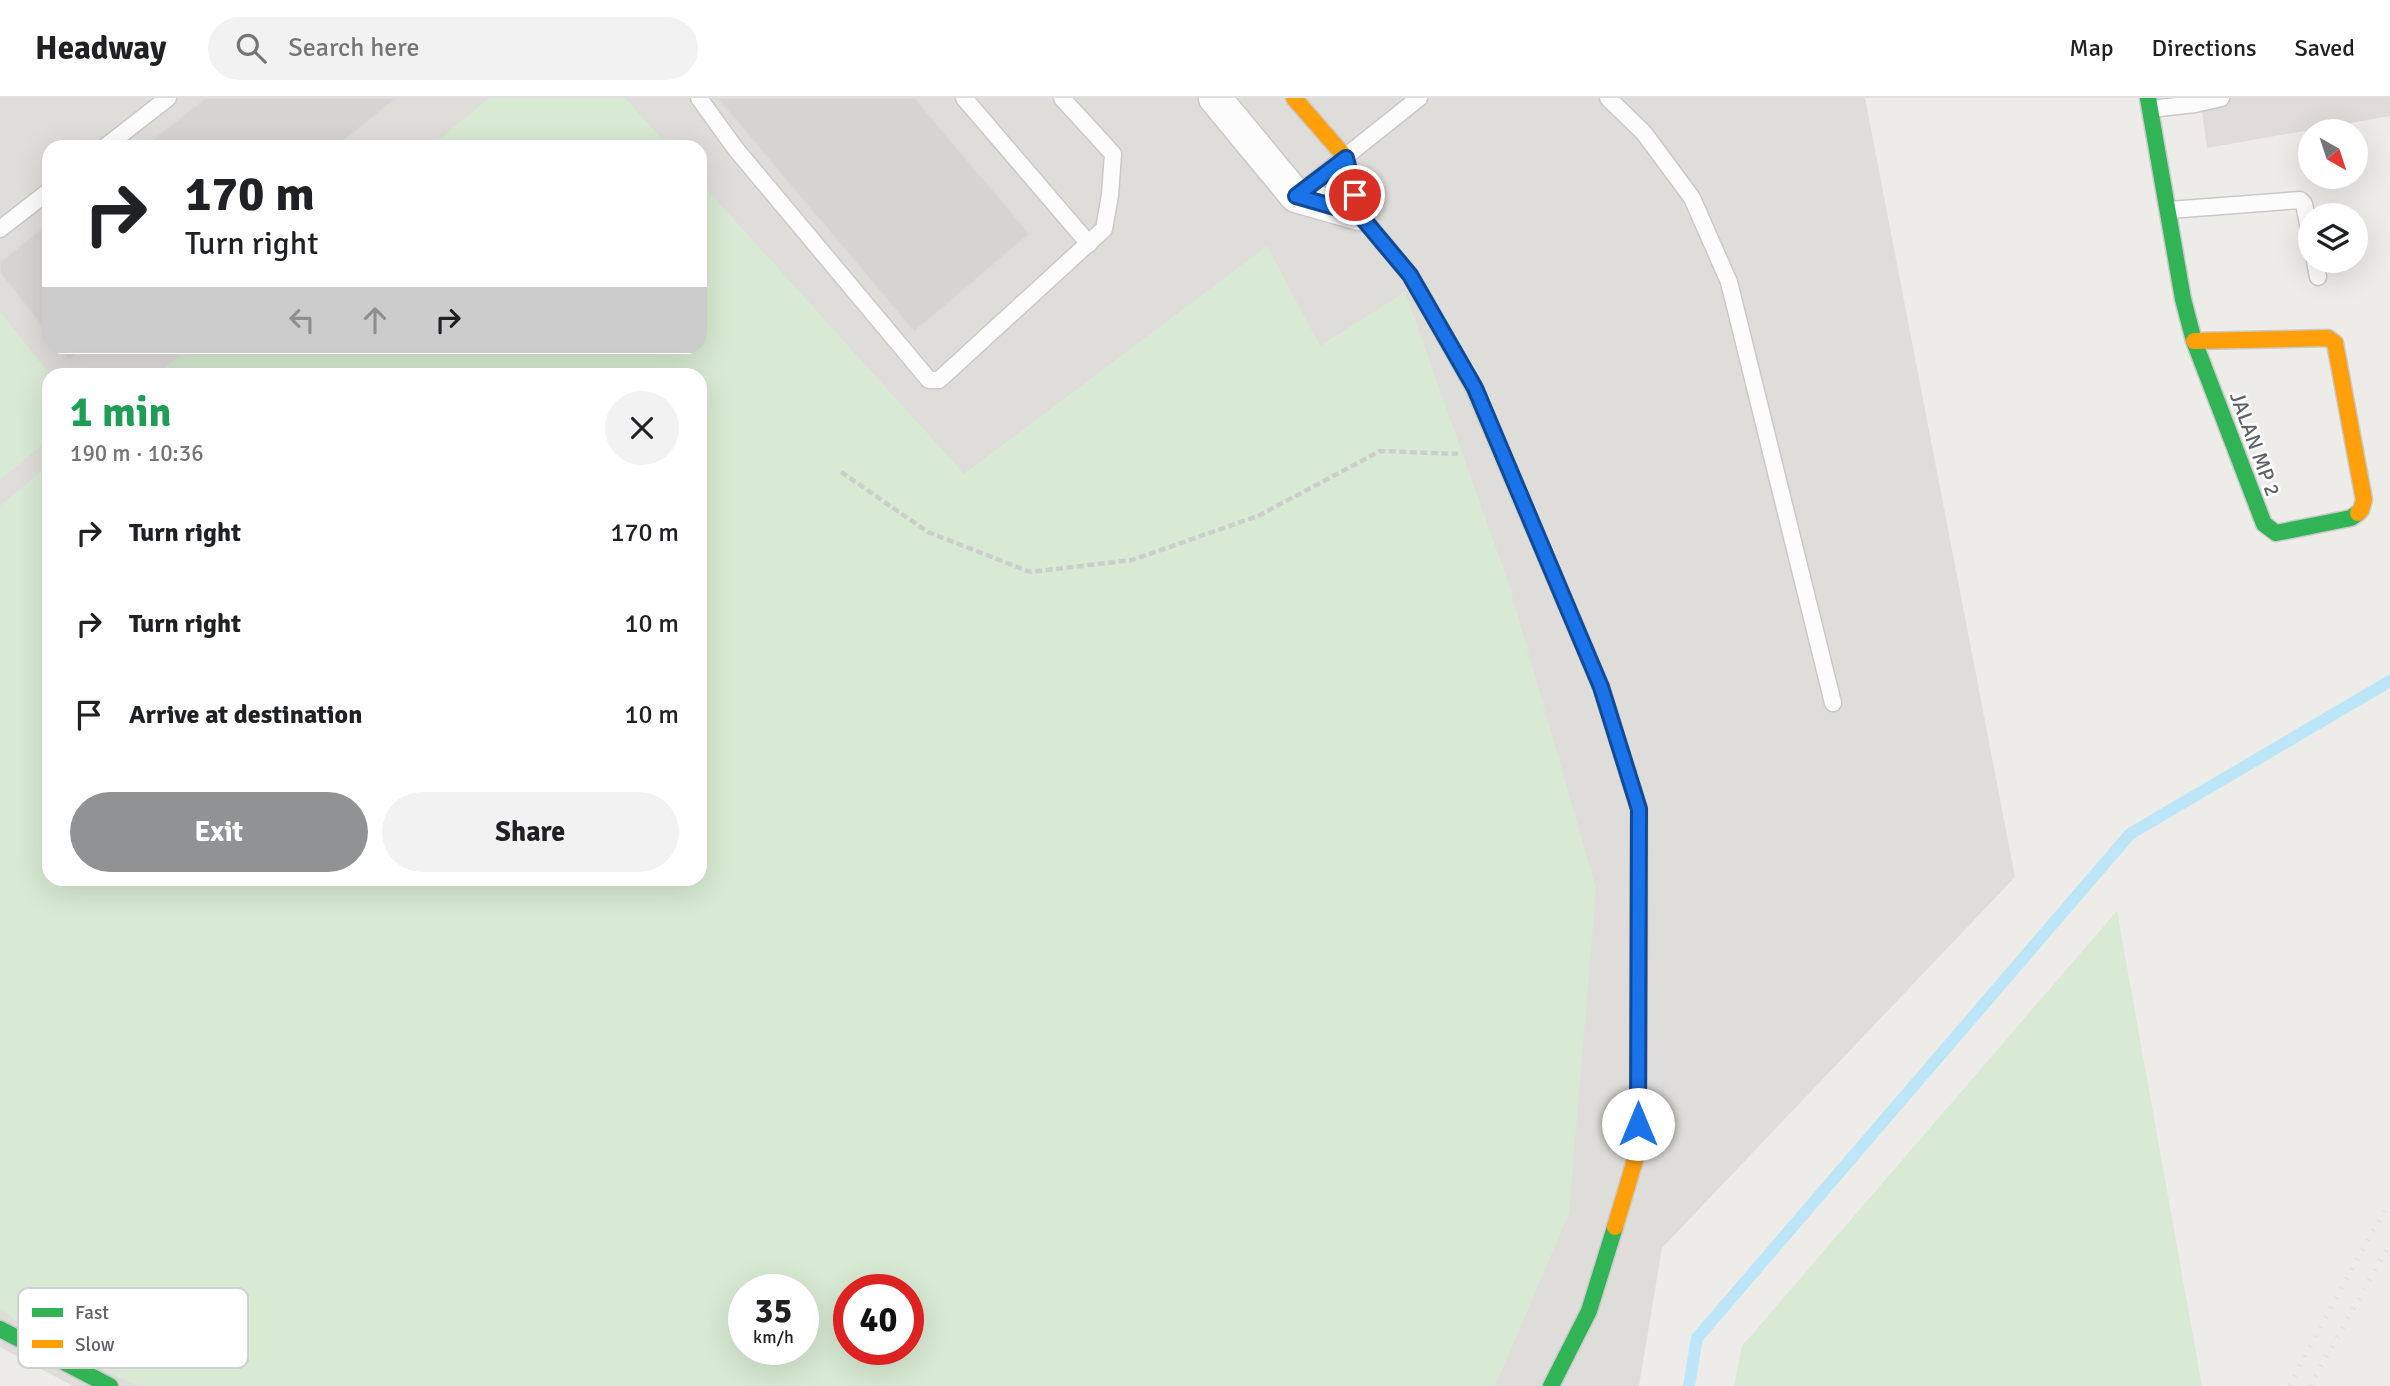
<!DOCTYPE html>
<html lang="en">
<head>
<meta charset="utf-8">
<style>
	:root { --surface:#fff; --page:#f2f2f2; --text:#202124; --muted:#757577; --line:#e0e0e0; --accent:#909294 }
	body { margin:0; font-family:Signika,sans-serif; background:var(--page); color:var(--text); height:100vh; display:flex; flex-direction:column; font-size:26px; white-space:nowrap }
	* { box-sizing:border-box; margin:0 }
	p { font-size:23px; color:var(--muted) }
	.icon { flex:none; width:38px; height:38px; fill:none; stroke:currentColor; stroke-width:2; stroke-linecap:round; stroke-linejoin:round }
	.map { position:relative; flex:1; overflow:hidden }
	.details { position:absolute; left:42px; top:270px; width:665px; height:518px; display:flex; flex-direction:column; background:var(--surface); border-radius:21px; box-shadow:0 7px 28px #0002 }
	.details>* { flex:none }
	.banner { position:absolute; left:42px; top:42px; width:665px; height:214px; border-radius:21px; box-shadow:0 7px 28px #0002; background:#fff; color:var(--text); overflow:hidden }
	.needle { width:46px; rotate:141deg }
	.controls { position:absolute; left:2298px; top:21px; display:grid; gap:14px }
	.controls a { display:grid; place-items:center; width:70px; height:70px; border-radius:50%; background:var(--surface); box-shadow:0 7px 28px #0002; font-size:35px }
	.speed { position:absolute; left:728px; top:1176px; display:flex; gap:14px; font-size:35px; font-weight:700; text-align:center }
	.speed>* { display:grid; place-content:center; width:91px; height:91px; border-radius:50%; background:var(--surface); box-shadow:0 7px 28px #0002; line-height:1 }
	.speed small { font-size:18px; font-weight:400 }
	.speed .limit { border:10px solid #d22; background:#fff; color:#111 }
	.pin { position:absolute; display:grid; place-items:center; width:60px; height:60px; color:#fff; margin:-30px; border:4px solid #fff; border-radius:50%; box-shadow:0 2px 7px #0007 }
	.me { position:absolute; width:77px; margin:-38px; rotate:0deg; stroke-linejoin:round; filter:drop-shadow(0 0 5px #0008) }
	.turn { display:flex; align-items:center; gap:24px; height:147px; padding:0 28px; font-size:32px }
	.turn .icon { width:91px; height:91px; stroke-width:2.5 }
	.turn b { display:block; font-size:49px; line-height:60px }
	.lanes { display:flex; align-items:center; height:66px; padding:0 28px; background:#0003; justify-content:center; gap:35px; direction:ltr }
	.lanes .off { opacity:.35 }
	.round { display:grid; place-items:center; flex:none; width:74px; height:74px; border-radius:37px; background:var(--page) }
	.headline { display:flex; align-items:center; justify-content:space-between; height:119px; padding:0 28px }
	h1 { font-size:42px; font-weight:800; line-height:52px; color:#1e9e55 }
	.action { display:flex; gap:14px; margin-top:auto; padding:14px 28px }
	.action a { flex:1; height:80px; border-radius:42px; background:var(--accent); color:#fff; font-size:28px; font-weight:800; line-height:80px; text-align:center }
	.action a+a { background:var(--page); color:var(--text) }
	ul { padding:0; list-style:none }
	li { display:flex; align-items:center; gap:21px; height:91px; padding:0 28px }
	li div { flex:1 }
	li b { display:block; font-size:26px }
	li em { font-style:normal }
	header { display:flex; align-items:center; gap:42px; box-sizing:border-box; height:98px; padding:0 35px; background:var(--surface); border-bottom:2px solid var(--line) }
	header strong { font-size:33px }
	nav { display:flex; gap:38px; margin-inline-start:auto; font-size:24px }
	.search { width:490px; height:63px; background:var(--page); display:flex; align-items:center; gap:18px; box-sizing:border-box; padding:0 24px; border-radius:38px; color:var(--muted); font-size:26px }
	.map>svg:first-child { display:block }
</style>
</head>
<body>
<header>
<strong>Headway</strong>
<div class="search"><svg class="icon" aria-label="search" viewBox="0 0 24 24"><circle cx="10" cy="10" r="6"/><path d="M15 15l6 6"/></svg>Search here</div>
<nav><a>Map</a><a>Directions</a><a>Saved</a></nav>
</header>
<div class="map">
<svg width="2390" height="1288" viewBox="0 0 2390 1288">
	<rect width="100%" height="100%" fill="#eeece8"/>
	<path fill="#dfddd9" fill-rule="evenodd" d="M0,0H1865L2015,779L1662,1150L1639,1288H73L0,1249ZM49,49H700V248H49ZM49,276H700V780H49ZM744,1192H803V1251H744ZM849,1192H908V1251H849Z"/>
	<polygon fill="#dfdcd8" points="2200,0 2390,0 2390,18 2207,50"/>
	<g fill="#d8ead3" fill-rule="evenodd">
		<polygon points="489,0 625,0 669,49 430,49"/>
		<path d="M700,84L964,376L1267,148L1320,248L1405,194L1508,484L1596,791L1569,1115L1495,1288H138L41,1242L0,1210V408L49,367V780H700V276H157L191,249L700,248ZM744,1192H803V1251H744ZM849,1192H908V1251H849Z"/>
		<polygon points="0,214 50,276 49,341 0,382"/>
		<polygon points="2117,813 2202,1288 1734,1288 1742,1248"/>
	</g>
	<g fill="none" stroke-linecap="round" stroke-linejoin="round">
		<polyline stroke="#bce6f8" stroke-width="12" points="1689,1288 1697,1240 2130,736 2390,583"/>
	</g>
	<g fill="#d5d4d2" stroke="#dddbd8" stroke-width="2">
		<polygon points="205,0 397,0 336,49 143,49"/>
		<polygon points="717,0 915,0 1030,136 914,234"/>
		<polygon points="49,124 49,237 0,175 0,164"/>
		<polygon points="58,248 86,248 69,262"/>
	</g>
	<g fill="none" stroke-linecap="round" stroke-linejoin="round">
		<g stroke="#c9c9c9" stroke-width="19">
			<g id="lane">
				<polyline points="699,0 735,50 929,282 939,282 1104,131 1110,97 1113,56 1062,0"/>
				<polyline points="964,0 1089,146"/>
				<polyline points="1608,0 1644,35 1692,100 1729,184 1833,605"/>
				<polyline points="2150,11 2195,6 2221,0"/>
				<polyline points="105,49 168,0"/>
				<polyline points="1296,98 1419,0"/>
				<polyline points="2169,112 2300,102 2304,106 2310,136"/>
				<polyline points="0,131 49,93"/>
				<polyline points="2315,163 2318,179"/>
			</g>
		</g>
		<g stroke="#c9c9c9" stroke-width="35">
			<polyline id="street" points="1215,0 1296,98 1359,116"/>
		</g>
		<g stroke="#cacaca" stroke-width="19">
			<g id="fast">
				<polyline points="2148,0 2183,201 2194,243 2264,426 2276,435 2351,420 2358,415"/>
				<polyline points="1447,242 1474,290 1585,551"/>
				<polyline points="0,1231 110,1288"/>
				<polyline points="1551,1288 1589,1213 1615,1129"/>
			</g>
		</g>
		<g stroke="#cacaca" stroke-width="19">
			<g id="slow">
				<polyline points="1294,0 1346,60 1359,116 1410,177 1447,242"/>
				<polyline points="2194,243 2328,240 2335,245 2364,402 2361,412 2358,415"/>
				<polyline points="1585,551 1601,589 1639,711 1638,1052 1615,1129"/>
			</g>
		</g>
		<polyline stroke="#cacfcb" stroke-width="4.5" stroke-dasharray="7 3.5" stroke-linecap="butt" points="841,374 928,434 1030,474 1132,462 1258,418 1380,353 1458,356"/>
		<use href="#lane" stroke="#fcfcfc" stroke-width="16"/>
		<use href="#street" stroke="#fcfcfc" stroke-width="32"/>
		<use href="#fast" stroke="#30b455" stroke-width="16"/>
		<use href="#slow" stroke="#ff9f0a" stroke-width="16"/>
		<g stroke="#e3e3e3" stroke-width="5" stroke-dasharray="2 9" stroke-linecap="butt">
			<polyline points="2289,1288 2371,1136 2390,1106"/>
			<polyline points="2310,1288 2390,1145"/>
		</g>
	</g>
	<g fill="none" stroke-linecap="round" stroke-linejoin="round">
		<g stroke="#114b97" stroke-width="18">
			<polyline id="route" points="1355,97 1346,60 1296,98 1359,116 1410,177 1475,290 1601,589 1639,711 1638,1026"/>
		</g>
		<use href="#route" stroke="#1a73e8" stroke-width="12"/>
	</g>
	<g text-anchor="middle" stroke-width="5" stroke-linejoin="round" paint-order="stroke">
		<g font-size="21" fill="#5d6266" stroke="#fff">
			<text transform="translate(2255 346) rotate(70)" y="7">JALAN MP 2</text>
		</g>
	</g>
	<rect x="18" y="1190" width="230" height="80" rx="10" fill="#fff" stroke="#ced0d1" stroke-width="2"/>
	<rect x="32" y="1210" width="31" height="9" fill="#30b455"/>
	<rect x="32" y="1242" width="31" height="8" fill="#ff9f0a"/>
	<g font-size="19" fill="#5d6266">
		<text x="75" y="1221">Fast</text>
		<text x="75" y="1253">Slow</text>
	</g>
</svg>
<div class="controls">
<a><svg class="needle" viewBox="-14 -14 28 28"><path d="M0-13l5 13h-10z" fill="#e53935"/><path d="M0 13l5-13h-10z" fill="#757577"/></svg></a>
<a><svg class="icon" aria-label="layers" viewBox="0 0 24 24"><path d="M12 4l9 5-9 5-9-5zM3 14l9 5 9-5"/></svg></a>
</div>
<div class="speed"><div>35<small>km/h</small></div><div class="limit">40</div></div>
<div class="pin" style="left:1355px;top:97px;background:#d93025"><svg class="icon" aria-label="arrive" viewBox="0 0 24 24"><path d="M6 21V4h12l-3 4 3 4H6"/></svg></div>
<svg class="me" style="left:1638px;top:1026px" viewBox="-20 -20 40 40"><circle r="19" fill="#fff"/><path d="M0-13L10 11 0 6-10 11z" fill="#1a73e8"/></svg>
<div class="banner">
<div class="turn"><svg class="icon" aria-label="right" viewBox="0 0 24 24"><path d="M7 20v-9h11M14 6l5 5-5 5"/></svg><div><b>170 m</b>Turn right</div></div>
<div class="lanes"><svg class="icon off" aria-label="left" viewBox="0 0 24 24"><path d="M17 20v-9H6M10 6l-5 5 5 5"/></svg><svg class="icon off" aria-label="ahead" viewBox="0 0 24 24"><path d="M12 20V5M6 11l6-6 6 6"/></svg><svg class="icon" aria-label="right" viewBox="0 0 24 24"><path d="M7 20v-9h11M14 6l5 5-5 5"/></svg></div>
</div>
<section class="details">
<div class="headline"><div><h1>1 min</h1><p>190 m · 10:36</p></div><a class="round"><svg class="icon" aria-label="close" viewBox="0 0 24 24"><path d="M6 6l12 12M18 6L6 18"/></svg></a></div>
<ul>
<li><svg class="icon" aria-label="right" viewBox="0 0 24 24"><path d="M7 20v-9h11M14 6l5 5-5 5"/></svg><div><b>Turn right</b></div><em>170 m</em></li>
<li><svg class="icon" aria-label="right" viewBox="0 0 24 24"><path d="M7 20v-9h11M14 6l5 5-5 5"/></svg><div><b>Turn right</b></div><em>10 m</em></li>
<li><svg class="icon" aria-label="arrive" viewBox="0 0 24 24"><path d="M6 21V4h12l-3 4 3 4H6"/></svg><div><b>Arrive at destination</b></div><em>10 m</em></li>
</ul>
<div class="action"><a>Exit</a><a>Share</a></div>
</section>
</div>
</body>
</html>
